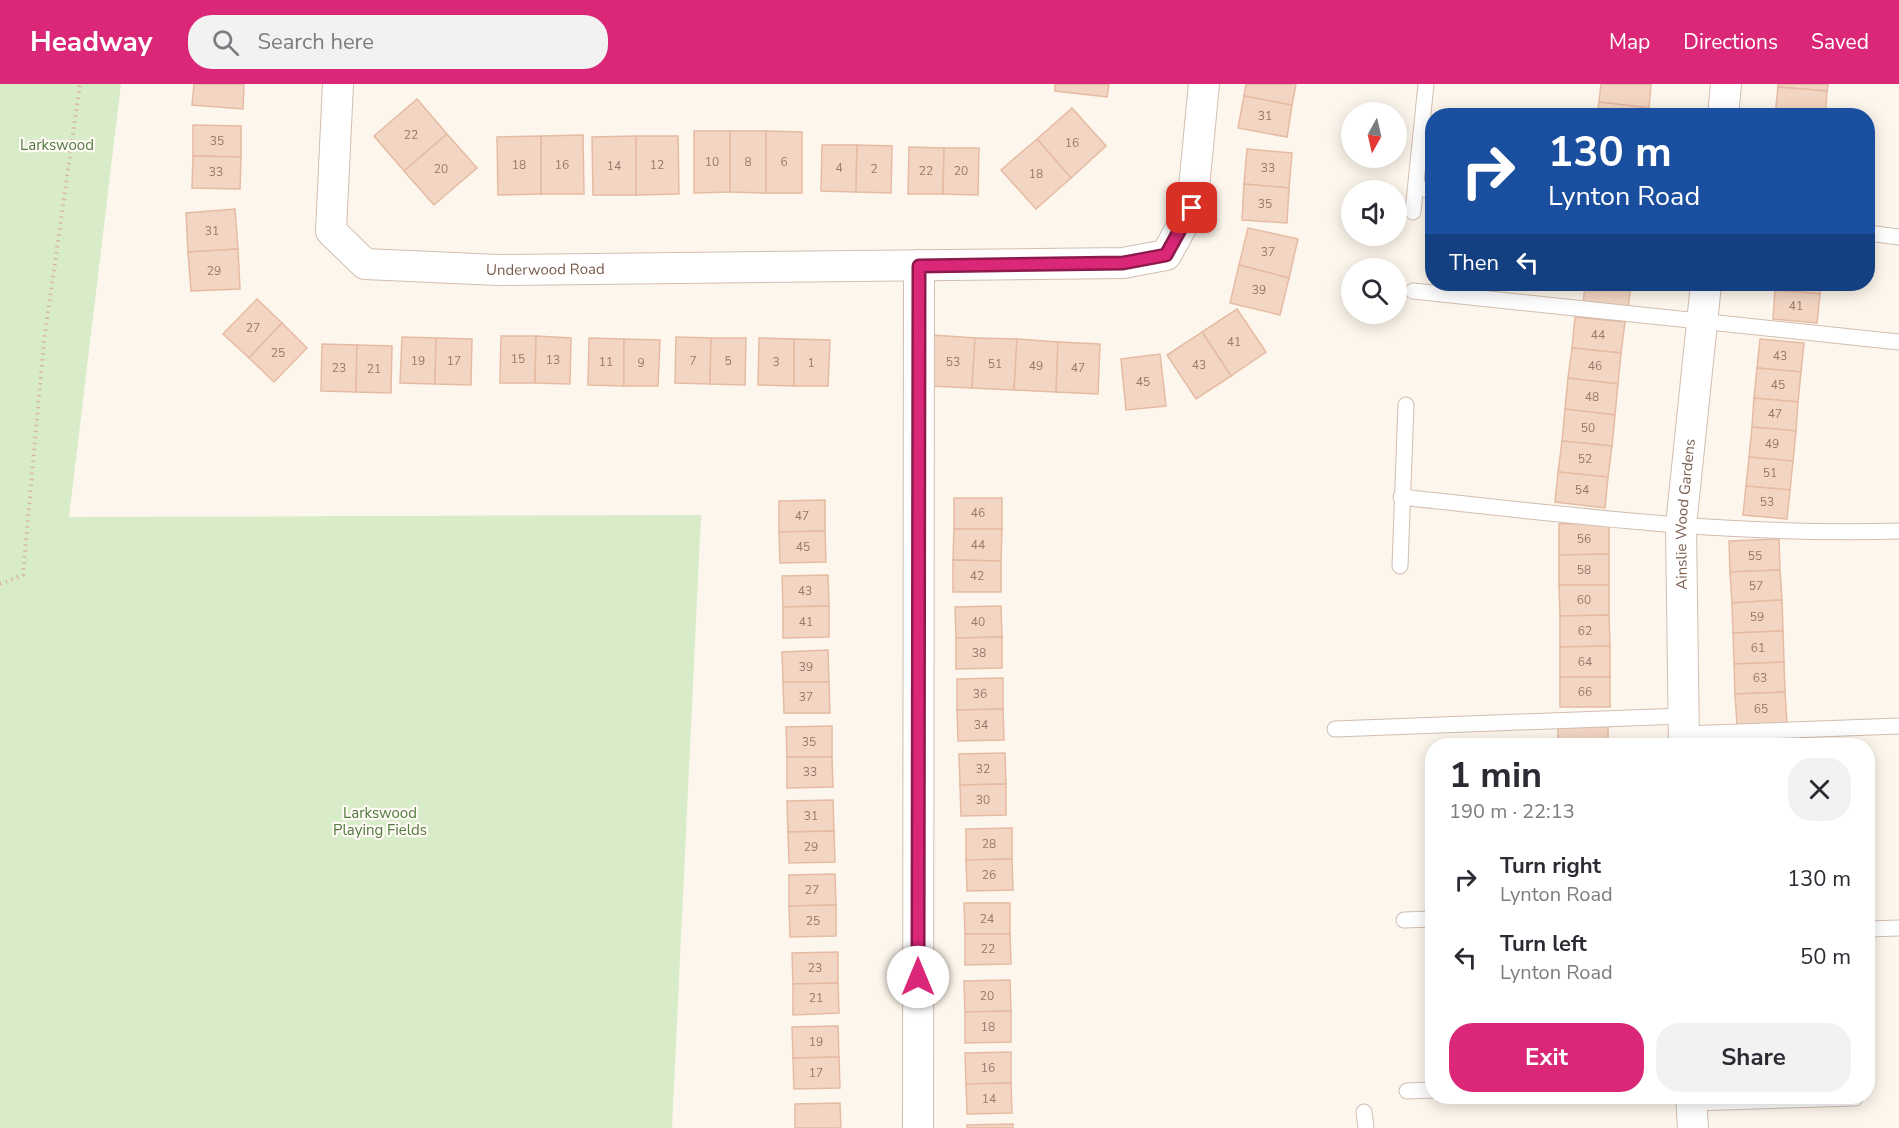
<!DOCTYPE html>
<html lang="en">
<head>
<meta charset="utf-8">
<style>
	:root { --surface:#fff; --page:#f2f2f3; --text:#2b2b33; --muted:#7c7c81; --accent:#db2777 }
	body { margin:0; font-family:"Nunito Sans",sans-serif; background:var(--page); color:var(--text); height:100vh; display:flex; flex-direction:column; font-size:22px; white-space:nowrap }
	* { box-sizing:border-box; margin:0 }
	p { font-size:20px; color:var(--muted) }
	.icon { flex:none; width:33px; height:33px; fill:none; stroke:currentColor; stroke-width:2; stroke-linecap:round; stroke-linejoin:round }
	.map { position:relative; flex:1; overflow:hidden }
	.side { position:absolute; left:1425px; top:654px; width:450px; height:366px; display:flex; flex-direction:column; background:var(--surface); border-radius:24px; box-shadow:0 3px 15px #0003 }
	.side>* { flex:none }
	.banner { position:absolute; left:1425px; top:24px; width:450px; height:183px; border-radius:24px; box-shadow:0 3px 15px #0003; background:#1a4fa0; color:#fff; overflow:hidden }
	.needle { width:39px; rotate:188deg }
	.tools { position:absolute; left:1341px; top:18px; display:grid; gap:12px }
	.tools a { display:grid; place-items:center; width:66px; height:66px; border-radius:50%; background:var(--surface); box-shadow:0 3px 15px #0003; font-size:30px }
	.pin { position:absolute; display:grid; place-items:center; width:51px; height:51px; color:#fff; margin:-26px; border-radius:12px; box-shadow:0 3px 9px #0006 }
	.me { position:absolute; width:66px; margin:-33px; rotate:0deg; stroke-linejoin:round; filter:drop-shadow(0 0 4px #0008) }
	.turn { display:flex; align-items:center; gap:21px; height:126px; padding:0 24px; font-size:27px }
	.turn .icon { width:78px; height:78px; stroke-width:2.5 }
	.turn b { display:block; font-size:42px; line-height:51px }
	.then { display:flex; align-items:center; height:57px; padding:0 24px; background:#0003; gap:12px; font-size:22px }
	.round { display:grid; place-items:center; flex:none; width:63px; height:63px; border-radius:24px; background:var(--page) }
	.overview { display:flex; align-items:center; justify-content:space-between; height:102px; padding:0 24px }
	h1 { font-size:36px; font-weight:700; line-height:45px }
	.primary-button { display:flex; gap:12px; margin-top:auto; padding:12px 24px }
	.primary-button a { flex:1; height:69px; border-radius:24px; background:var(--accent); color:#fff; font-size:24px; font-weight:700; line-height:69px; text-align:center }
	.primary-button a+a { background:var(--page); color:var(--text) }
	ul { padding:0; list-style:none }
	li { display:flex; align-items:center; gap:18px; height:78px; padding:0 24px }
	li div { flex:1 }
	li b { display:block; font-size:22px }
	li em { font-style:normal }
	header { display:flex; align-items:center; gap:36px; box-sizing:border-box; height:84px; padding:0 30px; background:var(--accent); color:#fff }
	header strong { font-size:28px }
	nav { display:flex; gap:33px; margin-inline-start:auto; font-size:21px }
	.search { width:420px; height:54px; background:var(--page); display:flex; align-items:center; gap:15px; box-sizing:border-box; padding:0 21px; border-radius:24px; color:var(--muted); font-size:22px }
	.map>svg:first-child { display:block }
</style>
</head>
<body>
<header>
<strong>Headway</strong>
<div class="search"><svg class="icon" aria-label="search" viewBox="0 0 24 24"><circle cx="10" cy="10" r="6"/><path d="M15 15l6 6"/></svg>Search here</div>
<nav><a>Map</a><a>Directions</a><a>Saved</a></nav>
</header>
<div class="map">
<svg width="1899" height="1044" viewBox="0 0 1899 1044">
	<rect width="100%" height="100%" fill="#fdf6ec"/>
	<polygon fill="#d8ecc9" points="0,0 121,0 69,433 701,431 672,1044 0,1044"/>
	<g fill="#f3d5c3" stroke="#e6bba3" stroke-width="1.5">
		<polygon points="194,0 244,0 243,25 192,21"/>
		<polygon points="1055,0 1109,0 1107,13 1055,7"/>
		<polygon points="1246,0 1296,0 1292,21 1244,12"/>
		<polygon points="1601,0 1651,0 1649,24 1599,18"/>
		<polygon points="1778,0 1828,0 1827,7 1778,3"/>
		<polygon points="1778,3 1827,7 1825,32 1775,32"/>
		<polygon points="1244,12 1292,21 1287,53 1238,44"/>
		<polygon points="417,15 447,50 404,87 374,52"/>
		<polygon points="1599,18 1649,24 1648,32 1597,32"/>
		<polygon points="1072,24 1106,62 1071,94 1037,55"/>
		<polygon points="193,41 241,42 241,73 193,72"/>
		<polygon points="694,47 730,47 730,108 694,109"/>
		<polygon points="730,47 766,47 766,109 730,108"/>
		<polygon points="766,47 802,48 802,109 766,109"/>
		<polygon points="447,50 477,84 434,121 404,87"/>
		<polygon points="583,51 584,110 541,110 541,52"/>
		<polygon points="541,52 541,110 498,111 497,53"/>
		<polygon points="636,52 636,111 593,111 592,53"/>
		<polygon points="636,52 678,52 679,110 636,111"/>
		<polygon points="1037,55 1071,94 1036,125 1001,86"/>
		<polygon points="822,61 857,61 856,108 821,107"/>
		<polygon points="857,61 892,62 891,109 856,108"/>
		<polygon points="909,63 944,64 943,110 908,110"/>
		<polygon points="944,64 979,64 978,111 943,110"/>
		<polygon points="1247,65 1292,69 1289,104 1244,100"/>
		<polygon points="193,72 241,73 240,105 192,104"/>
		<polygon points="1244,100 1289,104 1287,139 1242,136"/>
		<polygon points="235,125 238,165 188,168 186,129"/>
		<polygon points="1248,144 1298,155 1289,194 1239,181"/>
		<polygon points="238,165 240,205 191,207 188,168"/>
		<polygon points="1239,181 1289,194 1280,231 1230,219"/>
		<polygon points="1585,200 1631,200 1628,225 1583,221"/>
		<polygon points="1776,200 1821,200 1820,210 1775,206"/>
		<polygon points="1775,206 1820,210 1817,239 1773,235"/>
		<polygon points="257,215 282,239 249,274 223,250"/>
		<polygon points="1237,225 1266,268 1231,292 1202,248"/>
		<polygon points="1575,233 1625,238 1621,269 1572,264"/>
		<polygon points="282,239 307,264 274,298 249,274"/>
		<polygon points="1202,248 1231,292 1196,315 1167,271"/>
		<polygon points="933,251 975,254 972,304 930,302"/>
		<polygon points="501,252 536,252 535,299 500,299"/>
		<polygon points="536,252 571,254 570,300 535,299"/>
		<polygon points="402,253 436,254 435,300 400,299"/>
		<polygon points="676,253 711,254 710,300 675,299"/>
		<polygon points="436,254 472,255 471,301 435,300"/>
		<polygon points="589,254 624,255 624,302 588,301"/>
		<polygon points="711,254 746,254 745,301 710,300"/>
		<polygon points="759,254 794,255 794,302 758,301"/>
		<polygon points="975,254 1017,255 1014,306 972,304"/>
		<polygon points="624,255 660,256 658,302 624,302"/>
		<polygon points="794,255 830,256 828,302 794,302"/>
		<polygon points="1017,255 1058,258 1056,308 1014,306"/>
		<polygon points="1760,255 1804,259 1801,288 1757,284"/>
		<polygon points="1058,258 1100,260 1098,310 1056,308"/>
		<polygon points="322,260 357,261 356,308 321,307"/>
		<polygon points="357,261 392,262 391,309 356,308"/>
		<polygon points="1572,264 1621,269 1618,300 1568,294"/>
		<polygon points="1160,270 1166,322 1126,326 1121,275"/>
		<polygon points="1757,284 1801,288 1798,318 1754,314"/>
		<polygon points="1568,294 1618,300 1615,331 1565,325"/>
		<polygon points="1754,314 1798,318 1796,347 1752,343"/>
		<polygon points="1565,325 1615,331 1612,362 1562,357"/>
		<polygon points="1752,343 1796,347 1793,377 1749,373"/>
		<polygon points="1562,357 1612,362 1608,393 1558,388"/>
		<polygon points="1749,373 1793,377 1790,406 1746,402"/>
		<polygon points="1558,388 1608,393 1605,424 1555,418"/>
		<polygon points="1746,402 1790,406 1787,435 1743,431"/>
		<rect x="954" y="414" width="48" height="31"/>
		<polygon points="825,416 825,447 779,448 779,417"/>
		<polygon points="1609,439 1609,470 1559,471 1559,440"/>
		<polygon points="954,445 1002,445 1001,477 953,476"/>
		<polygon points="825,447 826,478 780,479 779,448"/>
		<polygon points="1779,455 1780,486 1730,488 1729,457"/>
		<polygon points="1609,470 1609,501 1559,501 1559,471"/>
		<polygon points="953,476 1001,477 1001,508 953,508"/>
		<polygon points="1780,486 1782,516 1732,519 1730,488"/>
		<polygon points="828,491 829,522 783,523 782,492"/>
		<polygon points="1559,501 1609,501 1609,531 1560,532"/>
		<polygon points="1782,516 1783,547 1733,549 1732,519"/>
		<polygon points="829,522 829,553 783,554 783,523"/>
		<polygon points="1001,522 1002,553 956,554 955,523"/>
		<polygon points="1609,531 1610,562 1560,563 1560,532"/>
		<polygon points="1783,547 1784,578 1734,580 1733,549"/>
		<polygon points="1002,553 1002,584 956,585 956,554"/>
		<polygon points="1610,562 1610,593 1560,593 1560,563"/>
		<polygon points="828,566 829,598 783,598 782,568"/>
		<polygon points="1784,578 1785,608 1735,610 1734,580"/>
		<rect x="1560" y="593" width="50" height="30"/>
		<polygon points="1003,594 1003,625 957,626 957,595"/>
		<polygon points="783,598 829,598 830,629 784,629"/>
		<polygon points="1785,608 1787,639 1737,641 1735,610"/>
		<polygon points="1003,625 1004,656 958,657 957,626"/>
		<rect x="1558" y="639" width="50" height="23"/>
		<polygon points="832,642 832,673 787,673 786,643"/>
		<polygon points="1787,654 1787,662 1743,662 1743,656"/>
		<polygon points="1005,669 1006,700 960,701 959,670"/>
		<polygon points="787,673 832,673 833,703 787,704"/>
		<polygon points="1006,700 1006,731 961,732 960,701"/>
		<polygon points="833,716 834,747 788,748 787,717"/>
		<polygon points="1012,744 1012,775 966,776 966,745"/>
		<polygon points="834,747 835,778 789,779 788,748"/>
		<polygon points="1012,775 1013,806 967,807 966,776"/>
		<polygon points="835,790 836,821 789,822 789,791"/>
		<polygon points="964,819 1010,819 1010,850 965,850"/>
		<polygon points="836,821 836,852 790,853 789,822"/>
		<polygon points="965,850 1010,850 1011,880 965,881"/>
		<polygon points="838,868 838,899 793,900 792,869"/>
		<polygon points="1010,896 1011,927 965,928 964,897"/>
		<polygon points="838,899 839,929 793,931 793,900"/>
		<polygon points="1011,927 1011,958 965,959 965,928"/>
		<polygon points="838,942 839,973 793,974 792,943"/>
		<polygon points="1011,968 1011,999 966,1000 965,969"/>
		<polygon points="839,973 840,1004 794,1005 793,974"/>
		<polygon points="1011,999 1012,1029 967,1030 966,1000"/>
		<polygon points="840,1019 841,1044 795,1044 795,1020"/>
		<polygon points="1013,1040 1013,1044 967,1044 967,1041"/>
	</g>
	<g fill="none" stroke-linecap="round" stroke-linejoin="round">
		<g stroke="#d1beb0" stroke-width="17">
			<g id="lane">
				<polyline points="1416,104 1432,106"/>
				<polyline points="1413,128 1426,0"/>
				<polyline points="1868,149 1899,153"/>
				<polyline points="1413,207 1899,258"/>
				<path d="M1401,413C1567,431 1732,452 1899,447"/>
				<polyline points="1400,482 1406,321"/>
				<polyline points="1335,645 1682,632"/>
				<polyline points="1683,650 1899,642"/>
				<polyline points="1404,836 1432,835"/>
				<polyline points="1868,845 1899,844"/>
				<polyline points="1407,1007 1432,1006"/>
				<polyline points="1692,1019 1855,1014"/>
				<polyline points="1364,1028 1366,1044"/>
			</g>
		</g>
		<g stroke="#d1beb0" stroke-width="32">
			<g id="street">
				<path id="s1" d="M338,0L331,147L365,180L498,186L1123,179L1166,171L1192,124L1204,0"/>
				<polyline points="1723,32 1726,0"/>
				<path id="s2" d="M1684,662L1681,442L1706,200"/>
				<polyline points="1691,1012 1693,1044"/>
				<polyline points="918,1044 919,181"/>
			</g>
		</g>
		<polyline stroke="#d9b8a5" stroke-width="4" stroke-dasharray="1.5 4.5" stroke-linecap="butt" points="0,500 23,491 44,257 80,0"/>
		<use href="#lane" stroke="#fff" stroke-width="15"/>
		<use href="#street" stroke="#fff" stroke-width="30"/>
	</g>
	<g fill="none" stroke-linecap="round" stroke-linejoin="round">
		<g stroke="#8e194d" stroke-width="15">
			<polyline id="route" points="918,893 919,182 1123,179 1166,171 1192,124"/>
		</g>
		<use href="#route" stroke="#db2777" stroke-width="10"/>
	</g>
	<g text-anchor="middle" stroke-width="4.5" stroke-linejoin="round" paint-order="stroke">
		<g font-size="12" fill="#987a6a">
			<text x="1265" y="36">31</text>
			<text x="411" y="55">22</text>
			<text x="217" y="61">35</text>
			<text x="1072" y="63">16</text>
			<text x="712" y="82">10</text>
			<text x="748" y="82">8</text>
			<text x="784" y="82">6</text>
			<text x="519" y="85">18</text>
			<text x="562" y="85">16</text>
			<text x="657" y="85">12</text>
			<text x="614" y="86">14</text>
			<text x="839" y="88">4</text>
			<text x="1268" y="88">33</text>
			<text x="441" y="89">20</text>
			<text x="874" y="89">2</text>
			<text x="926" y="91">22</text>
			<text x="961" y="91">20</text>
			<text x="216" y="92">33</text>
			<text x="1036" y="94">18</text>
			<text x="1265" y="124">35</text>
			<text x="212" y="151">31</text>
			<text x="1268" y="172">37</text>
			<text x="214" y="191">29</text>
			<text x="1259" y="210">39</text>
			<text x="1796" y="226">41</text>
			<text x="253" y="248">27</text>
			<text x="1598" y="255">44</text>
			<text x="1234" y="262">41</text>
			<text x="278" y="273">25</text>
			<text x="1780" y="276">43</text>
			<text x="518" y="279">15</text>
			<text x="553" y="280">13</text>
			<text x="418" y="281">19</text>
			<text x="454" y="281">17</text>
			<text x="693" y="281">7</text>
			<text x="728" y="281">5</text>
			<text x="606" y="282">11</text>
			<text x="776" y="282">3</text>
			<text x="953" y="282">53</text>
			<text x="641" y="283">9</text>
			<text x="811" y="283">1</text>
			<text x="995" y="284">51</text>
			<text x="1199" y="285">43</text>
			<text x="1036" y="286">49</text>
			<text x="1595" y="286">46</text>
			<text x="339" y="288">23</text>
			<text x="1078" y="288">47</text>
			<text x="374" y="289">21</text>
			<text x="1143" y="302">45</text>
			<text x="1778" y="305">45</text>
			<text x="1592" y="317">48</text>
			<text x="1775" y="334">47</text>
			<text x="1588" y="348">50</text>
			<text x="1772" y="364">49</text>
			<text x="1585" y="379">52</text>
			<text x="1770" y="393">51</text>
			<text x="1582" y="410">54</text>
			<text x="1767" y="422">53</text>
			<text x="978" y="433">46</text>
			<text x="802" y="436">47</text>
			<text x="1584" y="459">56</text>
			<text x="978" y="465">44</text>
			<text x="803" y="467">45</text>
			<text x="1755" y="476">55</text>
			<text x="1584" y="490">58</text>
			<text x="977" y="496">42</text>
			<text x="1756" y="506">57</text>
			<text x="805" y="511">43</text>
			<text x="1584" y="520">60</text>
			<text x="1757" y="537">59</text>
			<text x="806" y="542">41</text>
			<text x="978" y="542">40</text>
			<text x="1585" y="551">62</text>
			<text x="1758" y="568">61</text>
			<text x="979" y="573">38</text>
			<text x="1585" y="582">64</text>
			<text x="806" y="587">39</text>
			<text x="1760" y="598">63</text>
			<text x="1585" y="612">66</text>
			<text x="980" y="614">36</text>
			<text x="806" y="617">37</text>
			<text x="1761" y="629">65</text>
			<text x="981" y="645">34</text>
			<text x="809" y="662">35</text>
			<text x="983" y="689">32</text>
			<text x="810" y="692">33</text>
			<text x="983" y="720">30</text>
			<text x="811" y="736">31</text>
			<text x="989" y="764">28</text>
			<text x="811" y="767">29</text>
			<text x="989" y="795">26</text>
			<text x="812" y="810">27</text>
			<text x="987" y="839">24</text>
			<text x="813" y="841">25</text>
			<text x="988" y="869">22</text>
			<text x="815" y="888">23</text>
			<text x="987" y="916">20</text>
			<text x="816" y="918">21</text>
			<text x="988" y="947">18</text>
			<text x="816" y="962">19</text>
			<text x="988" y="988">16</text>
			<text x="816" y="993">17</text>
			<text x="989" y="1019">14</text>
		</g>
		<g font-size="15" fill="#537a41" stroke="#fffaf3">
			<text x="57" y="66">Larkswood</text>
			<text x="380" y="734">Larkswood<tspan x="380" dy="17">Playing Fields</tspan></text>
		</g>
		<g font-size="15" fill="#7a5c4d" stroke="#fffaf3">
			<text dy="5" stroke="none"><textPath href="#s1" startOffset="375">Underwood Road</textPath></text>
			<text dy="5" stroke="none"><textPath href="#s2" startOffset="232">Ainslie Wood Gardens</textPath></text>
		</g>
	</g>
</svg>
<div class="tools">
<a><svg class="needle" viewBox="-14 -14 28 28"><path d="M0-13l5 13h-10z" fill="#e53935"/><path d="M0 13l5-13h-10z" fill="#7c7c81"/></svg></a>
<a><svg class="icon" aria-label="sound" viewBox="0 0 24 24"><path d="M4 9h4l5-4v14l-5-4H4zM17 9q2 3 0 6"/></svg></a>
<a><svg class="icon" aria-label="search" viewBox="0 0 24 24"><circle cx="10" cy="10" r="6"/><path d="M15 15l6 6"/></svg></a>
</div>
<div class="pin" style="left:1192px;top:124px;background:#d93025"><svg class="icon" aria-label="arrive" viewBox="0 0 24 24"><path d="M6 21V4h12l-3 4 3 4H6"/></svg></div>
<svg class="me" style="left:918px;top:893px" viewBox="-20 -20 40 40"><circle r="19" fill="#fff"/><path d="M0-13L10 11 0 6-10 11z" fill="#db2777"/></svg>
<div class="banner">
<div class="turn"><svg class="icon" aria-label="right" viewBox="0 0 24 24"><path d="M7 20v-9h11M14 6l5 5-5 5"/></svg><div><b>130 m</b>Lynton Road</div></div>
<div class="then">Then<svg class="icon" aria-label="left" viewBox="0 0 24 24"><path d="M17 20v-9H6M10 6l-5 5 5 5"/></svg></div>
</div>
<section class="side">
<div class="overview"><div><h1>1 min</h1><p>190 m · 22:13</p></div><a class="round"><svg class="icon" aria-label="close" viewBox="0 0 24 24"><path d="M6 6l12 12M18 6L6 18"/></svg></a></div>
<ul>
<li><svg class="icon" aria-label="right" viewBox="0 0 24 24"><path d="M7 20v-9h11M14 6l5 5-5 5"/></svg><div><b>Turn right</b><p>Lynton Road</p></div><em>130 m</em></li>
<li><svg class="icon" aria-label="left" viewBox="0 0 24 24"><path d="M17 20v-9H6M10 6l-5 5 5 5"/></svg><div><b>Turn left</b><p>Lynton Road</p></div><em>50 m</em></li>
</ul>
<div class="primary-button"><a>Exit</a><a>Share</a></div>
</section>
</div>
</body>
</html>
